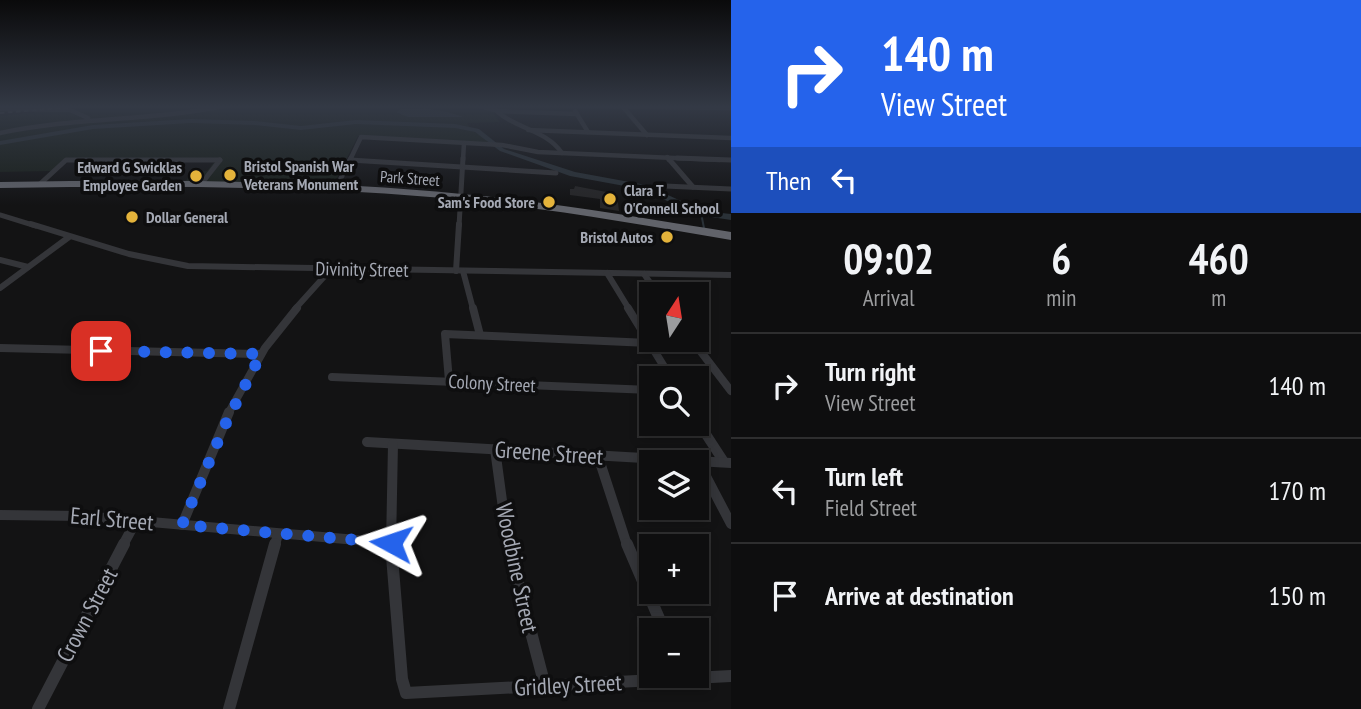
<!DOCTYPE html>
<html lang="en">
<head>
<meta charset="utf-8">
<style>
	:root { --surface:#0e0e0f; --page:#1c1c1d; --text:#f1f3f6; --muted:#9b9c9e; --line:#2e2e2f }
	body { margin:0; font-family:"PT Sans Narrow",sans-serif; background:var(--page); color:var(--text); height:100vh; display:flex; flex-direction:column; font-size:26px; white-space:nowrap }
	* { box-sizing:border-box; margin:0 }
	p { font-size:23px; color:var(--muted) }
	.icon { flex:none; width:38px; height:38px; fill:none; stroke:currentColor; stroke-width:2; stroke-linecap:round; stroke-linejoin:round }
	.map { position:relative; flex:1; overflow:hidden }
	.sheet { display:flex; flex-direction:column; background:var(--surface); width:630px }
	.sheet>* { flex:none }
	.banner { background:#2563eb; color:#fff; overflow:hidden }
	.needle { width:46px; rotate:12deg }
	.fabs { position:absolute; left:639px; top:282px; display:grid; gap:14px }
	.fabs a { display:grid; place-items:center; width:70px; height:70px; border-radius:0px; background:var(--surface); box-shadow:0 4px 10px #0003,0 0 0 2px var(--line); font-size:35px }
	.pin { position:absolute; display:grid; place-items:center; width:60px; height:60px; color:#fff; margin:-30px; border-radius:14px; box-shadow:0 4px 10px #0006 }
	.me { position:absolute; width:77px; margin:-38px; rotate:275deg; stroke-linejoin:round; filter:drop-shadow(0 0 5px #0008) }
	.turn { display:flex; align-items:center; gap:24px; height:147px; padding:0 35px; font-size:32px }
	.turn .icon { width:91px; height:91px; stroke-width:2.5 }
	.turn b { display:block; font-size:49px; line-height:60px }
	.then { display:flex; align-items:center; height:66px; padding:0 35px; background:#0003; gap:14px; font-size:26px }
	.eta { display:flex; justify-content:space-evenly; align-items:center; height:119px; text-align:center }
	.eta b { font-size:42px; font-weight:800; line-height:49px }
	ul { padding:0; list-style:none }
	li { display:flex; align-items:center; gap:21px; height:105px; padding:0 35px; border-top:2px solid var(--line) }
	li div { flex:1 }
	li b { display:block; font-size:26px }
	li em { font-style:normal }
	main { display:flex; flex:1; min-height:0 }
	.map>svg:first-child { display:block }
</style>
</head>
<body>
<main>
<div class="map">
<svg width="731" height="709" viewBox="0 0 731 709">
	<rect width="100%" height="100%" fill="#131314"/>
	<polygon fill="#191f1a" points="97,106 488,106 500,122 467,123 472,131 486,138 488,143 358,136 333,186 185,182 192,172 207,171 215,161 63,160 52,171 0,172 0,116"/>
	<polygon fill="#2a3137" points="424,108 448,112 463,117 408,117 396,112 402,109"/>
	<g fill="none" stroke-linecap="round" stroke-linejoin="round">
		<polyline stroke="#2a3137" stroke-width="2" points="701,213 704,228"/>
		<polygon fill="#2a3137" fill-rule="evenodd" points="191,119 255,121 301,126 356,120 455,124 479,129 504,149 575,172 646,185 703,211 731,214 731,220 698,215 641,189 570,176 500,151 475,132 455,128 356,124 301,130 255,125 191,123 93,129 0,145 0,141 93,125"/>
	</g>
	<polygon fill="#262628" points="575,186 617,194 619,211 600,208 600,199 570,195 570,189 574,189"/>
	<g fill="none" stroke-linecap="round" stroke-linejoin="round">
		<g stroke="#343539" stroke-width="4.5">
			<polyline points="480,106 494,110"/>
			<path d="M492,106C511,129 545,128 562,153"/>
			<polyline points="568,106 731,108"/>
			<polyline points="623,107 647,135"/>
			<polyline points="0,109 70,110 88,118"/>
			<polyline points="497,111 577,114"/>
			<polyline points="575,111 588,132"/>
			<polyline points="528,130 731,138"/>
			<path d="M0,133C74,117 150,121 224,106"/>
			<polyline points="667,157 669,160"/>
			<polyline points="350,160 361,137 502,145 538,152 720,160"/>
			<polyline points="463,160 464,143"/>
		</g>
		<g stroke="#343539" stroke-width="5">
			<polyline points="668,158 693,187"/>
			<polyline points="677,158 731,160"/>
			<polyline points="350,160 556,173"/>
			<polyline points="202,183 220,160"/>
			<polyline points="40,184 66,160 220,160"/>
			<polyline points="665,186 731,189"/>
			<polyline points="336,188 351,158"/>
			<polyline points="0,215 36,226"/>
			<polyline points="459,226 463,158"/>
		</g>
		<g stroke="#343539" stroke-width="6">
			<polyline points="31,224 129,254 188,266 731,275"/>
			<polyline points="0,260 28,267"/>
			<polyline points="456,271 459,224"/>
			<polyline points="463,271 473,309"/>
			<polyline points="607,273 629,309"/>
			<polyline points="644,274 658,294"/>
			<polyline points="0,288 69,237"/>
			<polyline points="295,309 331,269"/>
		</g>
		<g stroke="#343539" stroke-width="8">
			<polyline points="473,308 480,335"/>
			<polyline points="628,308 671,378"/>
			<polyline points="692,340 731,391"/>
			<polyline points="0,348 261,354"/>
			<polyline points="332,377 651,390"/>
			<polyline points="449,381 445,334 649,343"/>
			<polyline points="228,414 265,348 297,308"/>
		</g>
		<g stroke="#343539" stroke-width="10">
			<polyline points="696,419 724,462"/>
			<polyline points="367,442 731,463"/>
			<polyline points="495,449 508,545"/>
			<polyline points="598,456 627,545"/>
			<polyline points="698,461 731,524"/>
			<polyline points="0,515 83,516 391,543"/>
			<polyline points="182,525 229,412"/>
			<polyline points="123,545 136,521"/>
			<polyline points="275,545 278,534"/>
			<polyline points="391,545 393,444"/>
		</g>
		<g stroke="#343539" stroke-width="12">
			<polyline points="391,544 402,679 406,693 731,676"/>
			<polyline points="508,544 545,686"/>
			<polyline points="627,544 664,630"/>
			<polyline points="38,709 124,544"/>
			<polyline points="229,709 275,544"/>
		</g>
		<polygon fill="#505258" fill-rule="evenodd" points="726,106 731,106 731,109"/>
		<path fill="#61636a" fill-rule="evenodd" d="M0,182C154,180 309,179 462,194C552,202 642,218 731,232V240C642,225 553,209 463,200C309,185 154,186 0,188Z"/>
		<polyline stroke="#47494e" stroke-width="2" stroke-dasharray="4.5 3.5" stroke-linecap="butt" points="0,113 84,106"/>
	</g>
	<linearGradient id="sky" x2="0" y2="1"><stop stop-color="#0a0a0b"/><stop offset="0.52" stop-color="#333945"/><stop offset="1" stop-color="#333945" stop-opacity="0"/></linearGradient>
	<rect width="731" height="205" fill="url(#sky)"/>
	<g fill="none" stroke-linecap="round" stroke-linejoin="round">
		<polyline stroke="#2563eb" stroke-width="12" stroke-dasharray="0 21.6" points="101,351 261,354 225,425 182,525 391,543"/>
	</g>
	<g fill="#e4b33b" stroke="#0e0e0f" stroke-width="2.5">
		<circle cx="230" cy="175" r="7"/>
		<circle cx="196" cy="176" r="7"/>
		<circle cx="610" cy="199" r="7"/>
		<circle cx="549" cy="202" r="7"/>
		<circle cx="132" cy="217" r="7"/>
		<circle cx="667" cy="237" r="7"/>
	</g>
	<g text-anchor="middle" stroke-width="7" stroke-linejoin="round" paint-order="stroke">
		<g font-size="16" font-weight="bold" fill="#a5a9b4" stroke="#0e0e0f" text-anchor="start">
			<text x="244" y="172">Bristol Spanish War<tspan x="244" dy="18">Veterans Monument</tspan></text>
			<text x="182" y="173" text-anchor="end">Edward G Swicklas<tspan x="182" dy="18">Employee Garden</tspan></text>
			<text x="624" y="196">Clara T.<tspan x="624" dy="18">O'Connell School</tspan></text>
			<text x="535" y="208" text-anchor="end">Sam's Food Store</text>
			<text x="146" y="223">Dollar General</text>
			<text x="653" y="243" text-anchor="end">Bristol Autos</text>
		</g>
		<g font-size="16" fill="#a5a9b4" stroke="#0e0e0f">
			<text transform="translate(410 178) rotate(4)" y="6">Park Street</text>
		</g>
		<g font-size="19" fill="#a5a9b4" stroke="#0e0e0f">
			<text transform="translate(362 269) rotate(1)" y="7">Divinity Street</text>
			<text transform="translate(492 383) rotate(3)" y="7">Colony Street</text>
		</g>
		<g font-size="23" fill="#a5a9b4" stroke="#0e0e0f">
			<text transform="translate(549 453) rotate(4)" y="8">Greene Street</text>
			<text transform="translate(112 519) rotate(5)" y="8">Earl Street</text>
			<text transform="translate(517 568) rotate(78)" y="8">Woodbine Street</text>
			<text transform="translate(87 615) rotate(-62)" y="8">Crown Street</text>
			<text transform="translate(568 685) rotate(-3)" y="8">Gridley Street</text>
		</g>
	</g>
</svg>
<div class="fabs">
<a><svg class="needle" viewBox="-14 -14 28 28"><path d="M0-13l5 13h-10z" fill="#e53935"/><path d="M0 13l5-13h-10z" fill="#9b9c9e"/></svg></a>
<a><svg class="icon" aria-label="search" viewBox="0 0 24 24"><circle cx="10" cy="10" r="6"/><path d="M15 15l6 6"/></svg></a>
<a><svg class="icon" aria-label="layers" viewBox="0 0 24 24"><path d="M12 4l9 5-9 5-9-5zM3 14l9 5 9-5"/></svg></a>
<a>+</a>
<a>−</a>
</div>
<div class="pin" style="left:101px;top:351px;background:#d93025"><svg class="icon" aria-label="arrive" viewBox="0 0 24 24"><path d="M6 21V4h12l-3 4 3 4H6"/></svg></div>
<svg class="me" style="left:391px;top:543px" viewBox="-20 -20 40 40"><path d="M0-17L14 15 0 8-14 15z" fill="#2563eb" stroke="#fff" stroke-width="4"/></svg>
</div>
<section class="sheet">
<div class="banner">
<div class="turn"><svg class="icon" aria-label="right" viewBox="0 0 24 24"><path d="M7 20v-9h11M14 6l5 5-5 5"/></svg><div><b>140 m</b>View Street</div></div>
<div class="then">Then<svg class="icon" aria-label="left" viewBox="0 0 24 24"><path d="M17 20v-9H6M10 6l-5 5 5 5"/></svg></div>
</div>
<div class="eta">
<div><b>09:02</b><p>Arrival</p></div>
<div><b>6</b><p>min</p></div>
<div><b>460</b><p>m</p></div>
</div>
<ul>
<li><svg class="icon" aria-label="right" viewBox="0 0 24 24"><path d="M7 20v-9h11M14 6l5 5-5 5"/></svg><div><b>Turn right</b><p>View Street</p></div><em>140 m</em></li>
<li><svg class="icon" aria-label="left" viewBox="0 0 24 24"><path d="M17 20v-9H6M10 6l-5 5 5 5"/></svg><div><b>Turn left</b><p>Field Street</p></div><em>170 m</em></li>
<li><svg class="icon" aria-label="arrive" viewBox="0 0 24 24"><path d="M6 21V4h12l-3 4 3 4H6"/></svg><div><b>Arrive at destination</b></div><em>150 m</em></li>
</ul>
</section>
</main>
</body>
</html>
